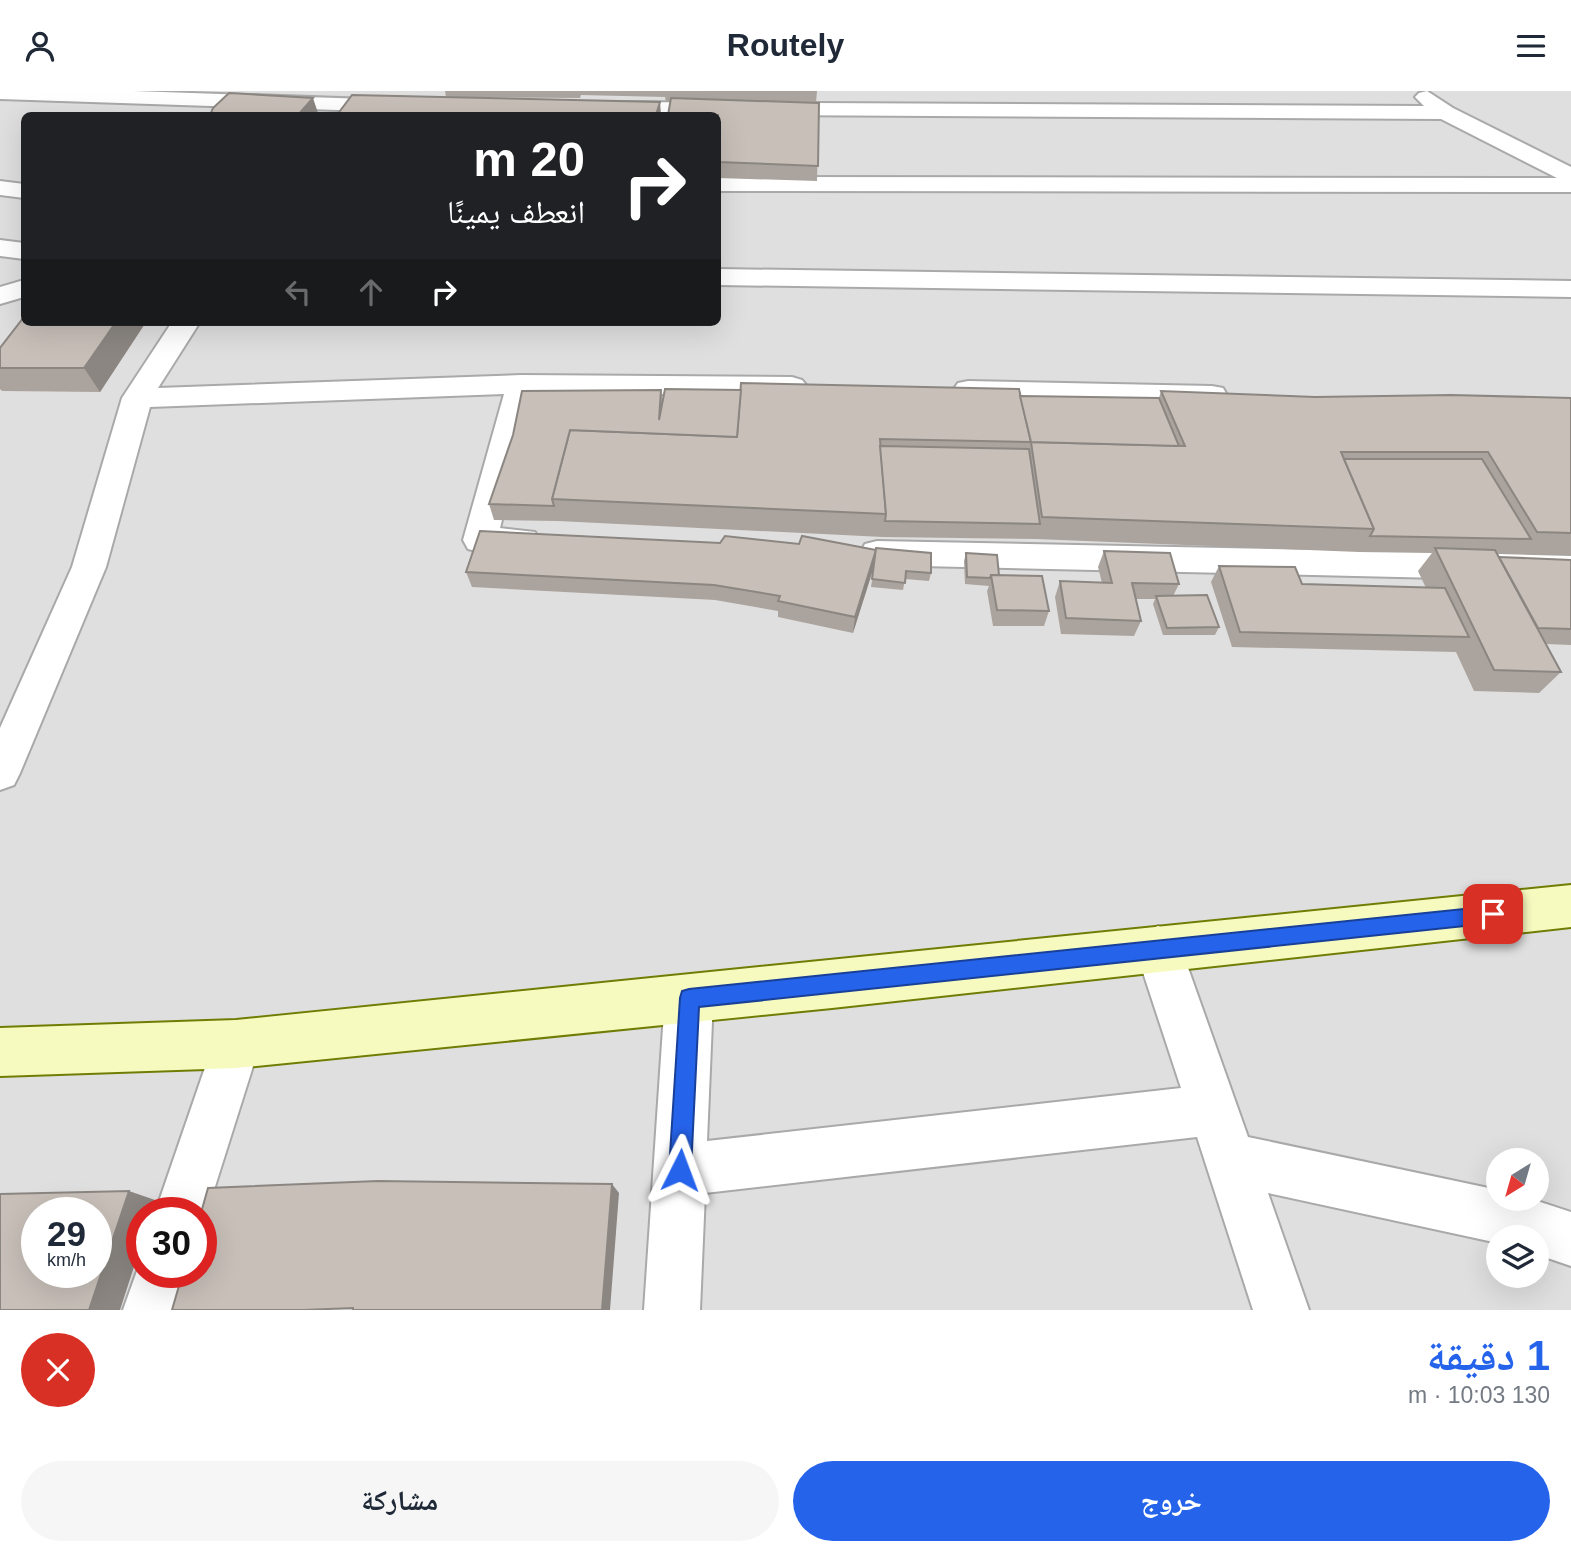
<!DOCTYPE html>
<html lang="ar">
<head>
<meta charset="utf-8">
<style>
	:root { --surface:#fff; --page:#f6f6f7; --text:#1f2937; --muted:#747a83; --accent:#2563eb }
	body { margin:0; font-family:Arial,"Noto Naskh Arabic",sans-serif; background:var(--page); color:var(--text); direction:rtl; height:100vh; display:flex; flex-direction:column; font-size:26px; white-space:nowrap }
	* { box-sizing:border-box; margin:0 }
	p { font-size:23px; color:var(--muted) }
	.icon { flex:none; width:38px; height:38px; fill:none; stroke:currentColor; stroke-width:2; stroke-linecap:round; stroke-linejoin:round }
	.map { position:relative; height:1219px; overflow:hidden; direction:ltr }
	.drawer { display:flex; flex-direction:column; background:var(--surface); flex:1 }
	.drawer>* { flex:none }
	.guide { position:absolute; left:21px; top:21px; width:700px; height:214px; border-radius:10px; box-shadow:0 7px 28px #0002; direction:rtl; background:#202124; color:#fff; overflow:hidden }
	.needle { width:46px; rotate:217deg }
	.buttons { position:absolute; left:1486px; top:1057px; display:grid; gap:14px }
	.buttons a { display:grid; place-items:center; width:63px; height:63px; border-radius:50%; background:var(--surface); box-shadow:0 7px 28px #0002; font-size:35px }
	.speed { position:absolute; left:21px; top:1106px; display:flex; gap:14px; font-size:35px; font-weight:700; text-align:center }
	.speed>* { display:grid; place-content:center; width:91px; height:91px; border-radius:50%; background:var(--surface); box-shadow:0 7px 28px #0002; line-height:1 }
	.speed small { font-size:18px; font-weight:400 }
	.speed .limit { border:10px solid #d22; background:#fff; color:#111 }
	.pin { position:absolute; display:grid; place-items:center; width:60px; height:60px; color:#fff; margin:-30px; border-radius:14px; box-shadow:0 4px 10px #0006 }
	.me { position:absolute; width:77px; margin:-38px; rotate:3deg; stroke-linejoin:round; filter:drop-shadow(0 0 5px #0008) }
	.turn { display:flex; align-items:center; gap:24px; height:147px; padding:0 21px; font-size:32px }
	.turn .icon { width:91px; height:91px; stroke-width:2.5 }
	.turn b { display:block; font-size:49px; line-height:60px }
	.lanes { display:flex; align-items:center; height:66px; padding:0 21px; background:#0003; justify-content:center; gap:35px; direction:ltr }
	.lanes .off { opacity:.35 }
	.round { display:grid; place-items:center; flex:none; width:74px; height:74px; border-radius:37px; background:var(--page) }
	.head { display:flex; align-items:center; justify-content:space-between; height:119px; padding:0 21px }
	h1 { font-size:42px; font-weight:700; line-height:52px; color:var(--accent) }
	.action { display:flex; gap:14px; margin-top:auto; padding:14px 21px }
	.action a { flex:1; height:80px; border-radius:42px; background:var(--accent); color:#fff; font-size:28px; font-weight:700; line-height:80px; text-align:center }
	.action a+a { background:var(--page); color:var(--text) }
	header { display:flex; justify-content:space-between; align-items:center; height:91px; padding:0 21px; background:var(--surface); font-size:32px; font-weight:700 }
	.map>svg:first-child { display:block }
</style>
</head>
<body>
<header><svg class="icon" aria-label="menu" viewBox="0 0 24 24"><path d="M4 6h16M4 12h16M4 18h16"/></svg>Routely<svg class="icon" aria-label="person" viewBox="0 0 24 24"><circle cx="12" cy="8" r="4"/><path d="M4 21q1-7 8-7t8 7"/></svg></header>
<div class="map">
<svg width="1571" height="1219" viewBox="0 0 1571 1219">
	<rect width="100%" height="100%" fill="#f2efe9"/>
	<path fill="#e0dfdf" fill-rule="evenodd" d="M0,0H1571V1219H0ZM24,24H718V231H24ZM1498,1069H1536V1108H1498ZM37,1122H96V1181H37ZM142,1122H201V1181H142ZM1498,1146H1536V1185H1498Z"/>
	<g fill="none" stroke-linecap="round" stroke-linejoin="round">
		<g stroke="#a9a9a9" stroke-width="4">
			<g id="street">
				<polygon points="0,0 133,0 397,9 408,15 397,21 0,8"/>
				<polygon points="1427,0 1453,17 1571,76 1571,101 718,100 718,86 1557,87 1441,28 607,23 596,17 607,11 1424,15 1415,6 1419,2"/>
				<polygon points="0,90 24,93 24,107 0,104"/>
				<polygon points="0,149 24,152 24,168 0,165"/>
				<polygon points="718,178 1571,190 1571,206 718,194"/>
				<polygon points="24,189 24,206 0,213 0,196"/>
				<path d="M172,231H200L158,297L521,284L792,286L802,289L807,295L802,301L792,304L533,302L500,437L535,441L540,450L535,459C515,465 488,464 468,458L463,449L504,303L150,316L106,476L20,682L14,694L0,699V637L72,476L122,307Z"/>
				<polygon points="968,290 1212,295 1223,297 1227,304 1223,311 1212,313 958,306 953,299 958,292"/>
				<polygon points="877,450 1571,464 1571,490 877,474 865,471 860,462 865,453"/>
				<polygon points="1158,835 1174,842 1181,857 1248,1046 1498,1099 1498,1108 1531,1108 1571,1121 1571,1175 1536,1163 1536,1146 1498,1146 1498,1152 1268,1102 1309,1219 1253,1219 1197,1046 705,1102 700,1219 644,1219 665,907 672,891 689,884 706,891 713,907 707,1050 1181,997 1135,857 1142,842"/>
				<polygon points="236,929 253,936 260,953 201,1140 201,1122 155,1122 219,936"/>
				<polygon points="142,1166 142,1181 190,1181 179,1219 123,1219"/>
			</g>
		</g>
		<g stroke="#707d05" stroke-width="4">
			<polygon id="secondary" points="1571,794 1571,836 832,917 236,977 0,985 0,937 236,929"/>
		</g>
		<use href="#street" fill="#fff" fill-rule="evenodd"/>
		<use href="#secondary" fill="#f7fabf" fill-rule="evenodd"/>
	</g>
	<g fill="#aba49e">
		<polygon points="445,0 817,0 816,12 819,12 817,90 718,87 718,24 670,11 666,11 665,6 581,4 580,7 446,6"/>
		<polygon points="24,231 146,231 100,301 2,300 0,298 0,257"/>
		<polygon points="661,299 663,310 1020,305 1159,307 1161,300 1315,306 1571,307 1571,465 1498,463 1499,466 1571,469 1571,554 1546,553 1561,581 1539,602 1474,600 1456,561 1232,556 1211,491 1219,475 1302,493 1426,497 1418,480 1432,462 1359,461 1036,448 883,446 558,430 494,429 489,413"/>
		<polygon points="480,440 931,482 929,490 905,488 903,499 871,496 874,476 853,542 778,526 778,520 715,509 472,496 466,481"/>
		<polygon points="1104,460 1179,493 1173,505 1219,536 1215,544 1163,544 1153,513 1155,508 1136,508 1141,530 1134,545 1061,543 1055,506 1060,490 1102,492 1098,476"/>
		<polygon points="966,462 1049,520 1044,535 993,535 987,500 989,495 965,493 964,470"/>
	</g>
	<g fill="#8b8681">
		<polygon points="313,7 318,22 316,24 298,24"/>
		<polygon points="660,11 661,24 656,24"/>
		<polygon points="116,231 146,231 100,301 84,277"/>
		<polygon points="876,459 874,475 853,542 855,526"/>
		<polygon points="612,1093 619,1102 610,1219 602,1219"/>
		<polygon points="129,1100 155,1109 151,1122 142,1122 142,1151 120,1219 89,1219"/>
	</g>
	<g fill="#c7bfb8" stroke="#8b8681" stroke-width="2" fill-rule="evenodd">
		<polygon points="229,2 313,7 298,24 210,24 213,17"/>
		<polygon points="352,4 660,11 656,24 337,24"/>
		<polygon points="671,7 819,12 818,75 718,71 718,24 668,24"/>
		<polygon points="24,226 24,231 116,231 84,277 0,277 0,257"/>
		<polygon points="741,292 1019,298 1031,351 1185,355 1161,300 1315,306 1451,304 1571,307 1571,442 1537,441 1488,361 1341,361 1374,438 1042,426 1031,351 880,348 886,423 552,408 570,339 737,346"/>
		<polygon points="665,298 741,299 737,346 570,339 552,408 554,415 489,413 513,344 522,300 661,299 659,329"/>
		<polygon points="1020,305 1159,307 1179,355 1031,351"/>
		<polygon points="880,355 1029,358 1040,433 885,430 886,423"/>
		<polygon points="1344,368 1482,368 1531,448 1370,445 1374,438"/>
		<polygon points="480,440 720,452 725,445 799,453 802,445 876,459 855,526 778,510 780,505 714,494 466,481"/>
		<polygon points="876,457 931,462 931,482 906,480 905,492 872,488"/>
		<polygon points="1435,457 1495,459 1561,581 1494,579"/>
		<polygon points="1104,460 1170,462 1179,493 1132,492 1141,530 1066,527 1060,490 1112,492"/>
		<polygon points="966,462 997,464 999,484 991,484 990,487 967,486"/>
		<polygon points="1499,466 1571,469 1571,538 1538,537"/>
		<polygon points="1219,475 1295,476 1302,493 1445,497 1469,546 1240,541"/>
		<polygon points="991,484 1042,485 1049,520 997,519"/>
		<polygon points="1207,504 1219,536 1167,537 1156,505"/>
		<polygon points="378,1090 612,1093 602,1219 353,1219 353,1217 303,1219 172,1219 183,1181 201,1181 201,1122 208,1097"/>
		<path d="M129,1100L89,1219H0V1103ZM37,1122H96V1181H37Z"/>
	</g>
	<polygon fill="#2563eb" stroke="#184099" stroke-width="2" points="1493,815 1499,817 1502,823 1499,829 1493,832 699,916 691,1079 687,1086 680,1089 672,1086 669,1079 680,907 682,900 689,898"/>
</svg>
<div class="buttons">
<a><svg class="needle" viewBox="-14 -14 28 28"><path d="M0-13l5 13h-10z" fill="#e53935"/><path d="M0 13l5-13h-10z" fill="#747a83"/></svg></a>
<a><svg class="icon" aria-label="layers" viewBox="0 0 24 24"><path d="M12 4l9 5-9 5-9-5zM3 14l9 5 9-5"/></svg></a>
</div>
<div class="speed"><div>29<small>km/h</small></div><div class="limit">30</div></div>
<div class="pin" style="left:1493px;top:823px;background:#d93025"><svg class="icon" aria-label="arrive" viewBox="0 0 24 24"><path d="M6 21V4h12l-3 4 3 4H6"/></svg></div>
<svg class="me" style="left:680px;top:1079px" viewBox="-20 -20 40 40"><path d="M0-17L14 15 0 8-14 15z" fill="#2563eb" stroke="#fff" stroke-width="4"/></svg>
<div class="guide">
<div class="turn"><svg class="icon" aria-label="right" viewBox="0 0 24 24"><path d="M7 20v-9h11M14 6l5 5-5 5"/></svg><div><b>20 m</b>انعطف يمينًا</div></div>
<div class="lanes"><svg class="icon off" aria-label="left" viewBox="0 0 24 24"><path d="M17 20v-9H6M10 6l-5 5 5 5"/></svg><svg class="icon off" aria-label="ahead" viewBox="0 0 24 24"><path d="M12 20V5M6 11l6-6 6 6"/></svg><svg class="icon" aria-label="right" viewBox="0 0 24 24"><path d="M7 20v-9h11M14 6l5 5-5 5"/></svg></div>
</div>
</div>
<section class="drawer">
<div class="head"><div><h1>1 دقيقة</h1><p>130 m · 10:03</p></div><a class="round" style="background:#d93025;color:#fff"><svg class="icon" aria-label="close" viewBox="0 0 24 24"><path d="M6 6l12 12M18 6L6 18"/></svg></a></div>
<div class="action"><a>خروج</a><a>مشاركة</a></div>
</section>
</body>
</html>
